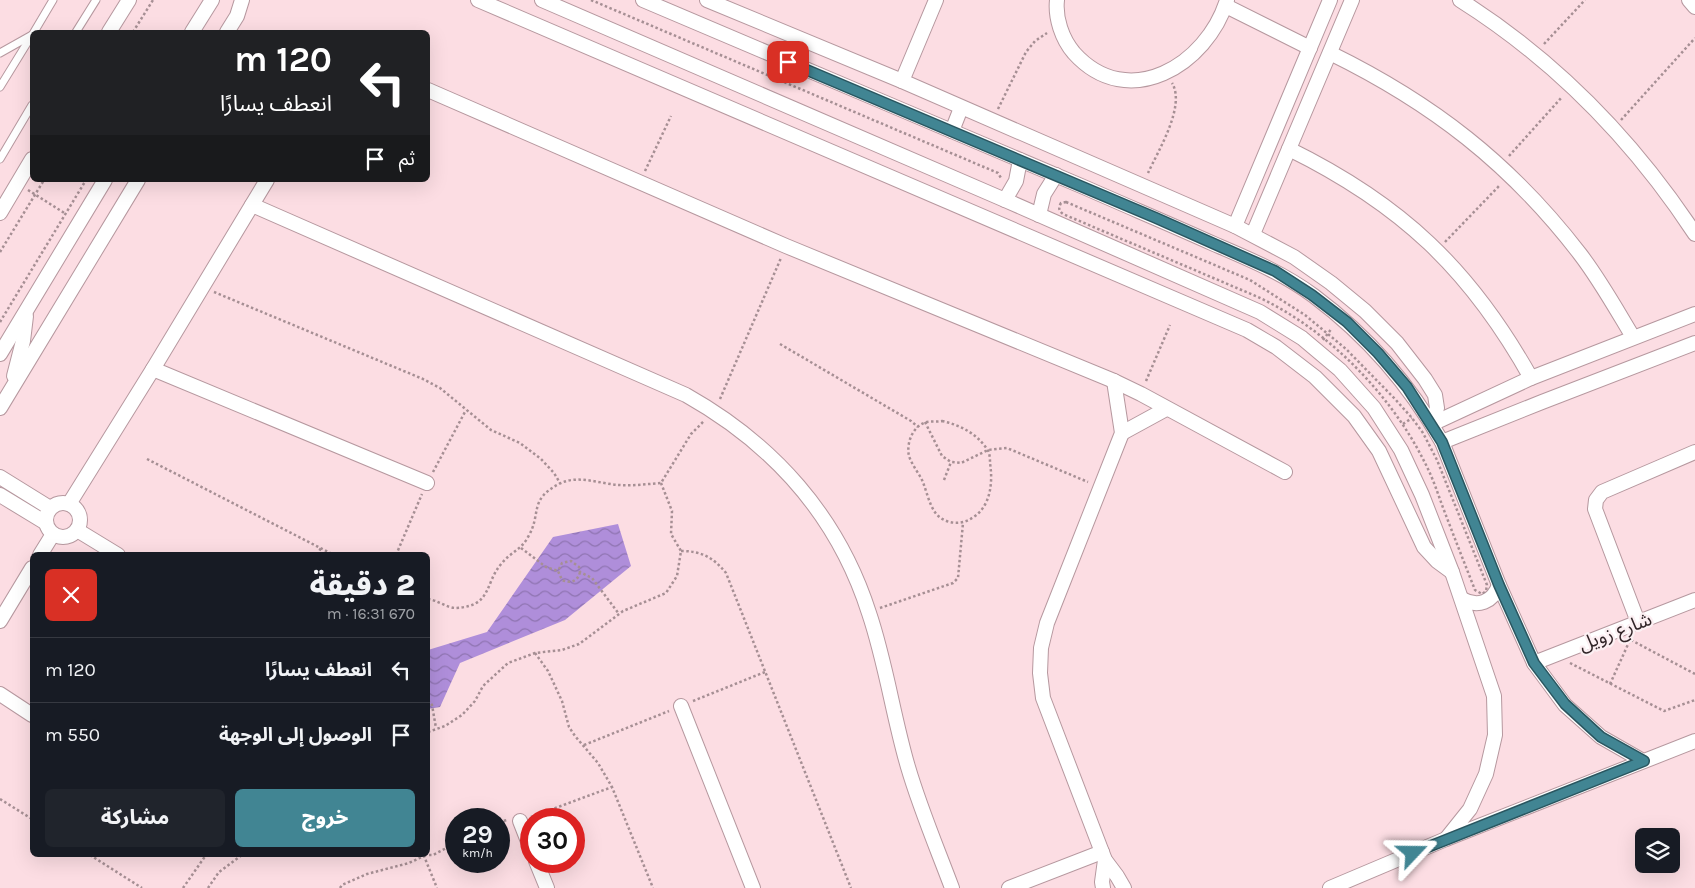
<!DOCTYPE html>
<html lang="ar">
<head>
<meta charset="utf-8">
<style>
	:root { --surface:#171b24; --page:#20242c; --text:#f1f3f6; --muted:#9ea1a6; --line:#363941; --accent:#418593 }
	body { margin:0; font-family:Karla,"Noto Sans Arabic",sans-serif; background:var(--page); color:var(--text); direction:rtl; height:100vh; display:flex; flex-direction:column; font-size:19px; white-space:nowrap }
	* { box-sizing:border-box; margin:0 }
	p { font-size:16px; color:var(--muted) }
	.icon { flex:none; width:28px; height:28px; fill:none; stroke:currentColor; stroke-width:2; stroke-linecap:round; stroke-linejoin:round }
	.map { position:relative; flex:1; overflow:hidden; direction:ltr }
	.side { position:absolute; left:30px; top:552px; width:400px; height:305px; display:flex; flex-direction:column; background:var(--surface); border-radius:8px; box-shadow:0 5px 20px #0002; direction:rtl }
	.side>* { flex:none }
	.guide { position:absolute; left:30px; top:30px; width:400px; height:152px; border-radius:8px; box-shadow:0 5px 20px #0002; direction:rtl; background:#202124; color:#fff; overflow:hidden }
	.fabs { position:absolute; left:1635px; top:828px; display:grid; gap:10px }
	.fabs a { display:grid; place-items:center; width:45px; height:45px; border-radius:8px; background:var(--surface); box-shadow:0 5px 20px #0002; font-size:25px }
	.speed { position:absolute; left:445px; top:808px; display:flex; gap:10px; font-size:25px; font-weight:700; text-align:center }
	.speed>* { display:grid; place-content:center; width:65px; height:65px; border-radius:50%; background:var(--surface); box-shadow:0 5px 20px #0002; line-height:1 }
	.speed small { font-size:12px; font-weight:400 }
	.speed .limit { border:8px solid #d22; background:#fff; color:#111 }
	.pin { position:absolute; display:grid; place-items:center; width:42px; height:42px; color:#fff; margin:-21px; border-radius:10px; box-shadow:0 2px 8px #0006 }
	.me { position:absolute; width:55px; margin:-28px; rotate:67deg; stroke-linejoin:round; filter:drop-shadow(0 0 4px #0008) }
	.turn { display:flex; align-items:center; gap:18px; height:105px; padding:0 15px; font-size:22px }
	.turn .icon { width:65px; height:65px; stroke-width:2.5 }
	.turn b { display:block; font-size:35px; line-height:42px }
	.then { display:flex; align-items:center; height:48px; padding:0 15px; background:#0003; gap:10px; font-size:19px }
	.round { display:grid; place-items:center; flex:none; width:52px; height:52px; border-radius:8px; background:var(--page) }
	.headline { display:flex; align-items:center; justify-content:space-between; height:85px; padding:0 15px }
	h1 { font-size:30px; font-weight:800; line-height:38px }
	.action { display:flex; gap:10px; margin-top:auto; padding:10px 15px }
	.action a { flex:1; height:58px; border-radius:8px; background:var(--accent); color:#fff; font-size:20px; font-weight:800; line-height:58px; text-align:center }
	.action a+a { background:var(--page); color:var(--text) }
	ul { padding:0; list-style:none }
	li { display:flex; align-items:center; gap:15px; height:65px; padding:0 15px; border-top:1px solid var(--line) }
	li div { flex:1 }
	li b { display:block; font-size:19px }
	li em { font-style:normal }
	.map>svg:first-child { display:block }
</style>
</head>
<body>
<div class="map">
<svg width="1695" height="888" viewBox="0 0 1695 888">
	<defs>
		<pattern id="water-waves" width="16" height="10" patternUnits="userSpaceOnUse" patternTransform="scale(1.25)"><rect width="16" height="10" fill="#af8eda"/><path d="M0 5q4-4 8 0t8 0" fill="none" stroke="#8f74b1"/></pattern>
	</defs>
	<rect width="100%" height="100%" fill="#fcdde3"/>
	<polygon fill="url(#water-waves)" points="618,524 631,566 565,620 460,663 440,707 428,709 428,650 487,632 553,537"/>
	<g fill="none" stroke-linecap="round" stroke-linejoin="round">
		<g stroke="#b6989f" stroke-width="9">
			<g id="lane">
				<polyline points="34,32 53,0"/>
				<polyline points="76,32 96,0"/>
				<polyline points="0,53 32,35"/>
				<polyline points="0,87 32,35"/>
				<polyline points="0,159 32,105"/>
			</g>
		</g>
		<g stroke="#b6989f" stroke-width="16">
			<g id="street">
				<polyline points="478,0 1247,330 1276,347 1315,377 1354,416 1379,451 1424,547 1437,561 1452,572"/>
				<polyline points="542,0 1005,200 1260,312 1302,338 1340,370 1374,408 1401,450 1422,495 1452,572 1494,696 1495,735 1486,774 1470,809 1446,839"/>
				<path d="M643,0C791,63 938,125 1086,188C1129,207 1172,225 1214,244C1249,259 1283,273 1314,296C1366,335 1410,385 1442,442L1499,585L1534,663L1565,705L1601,737L1643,761"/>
				<polyline points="707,0 902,81 1235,226 1294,257 1331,283 1365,311 1397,343 1425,379 1435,395 1437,408 1432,424"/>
				<path d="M1057,0C1055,18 1062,39 1074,53C1128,113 1207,65 1227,0"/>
				<path d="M1460,0C1555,60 1633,140 1695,234"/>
				<polyline points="1689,0 1695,7"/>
				<polyline points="1226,6 1310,48"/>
				<polyline points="109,32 129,0"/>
				<polyline points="192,32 212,0"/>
				<polyline points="227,32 237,16 242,0"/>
				<path d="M1330,53C1432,103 1510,163 1580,254C1600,280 1616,309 1633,337"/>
				<polyline points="902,81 936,0"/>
				<polyline points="428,90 786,246 1114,381 1141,394 1285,472"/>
				<polyline points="952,131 961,108"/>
				<path d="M1289,149C1401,204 1470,269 1531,378"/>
				<polyline points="1005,200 1016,181 1020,160"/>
				<path d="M252,205L686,395C773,444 838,516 869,613C886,663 893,716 908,767C920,808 937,848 952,888"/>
				<polyline points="0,213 32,159"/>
				<polyline points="1039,215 1044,194 1056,175"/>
				<polyline points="1235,226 1330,0"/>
				<polyline points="1253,234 1352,0"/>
				<polyline points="0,354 105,180"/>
				<polyline points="153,369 427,483"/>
				<polyline points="14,376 23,341 26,316"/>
				<polyline points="1114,381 1122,433 1047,623 1041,648 1040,673 1043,698 1105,860 1117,876 1124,888"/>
				<polyline points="0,408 138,180"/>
				<polyline points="1432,424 1531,378 1695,314"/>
				<polyline points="1122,433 1166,409"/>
				<polyline points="1442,442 1542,402 1695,343"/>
				<polyline points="0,477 50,508"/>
				<polyline points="0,495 46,523"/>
				<circle cx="63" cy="520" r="17"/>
				<polyline points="69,504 153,369 267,180"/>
				<polyline points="77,530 118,555"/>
				<polyline points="40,555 53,534"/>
				<path d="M1462,599C1478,608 1493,602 1499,585"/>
				<polyline points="0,621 32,568"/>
				<polyline points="1638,622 1595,509 1596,500 1602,492 1695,452"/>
				<polyline points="1534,663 1695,600"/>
				<polyline points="0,694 32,715"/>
				<polyline points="681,706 753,888"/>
				<polyline points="520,821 531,849"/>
				<polyline points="536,861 547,888"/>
				<polyline points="1009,888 1102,852"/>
				<polyline points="1103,888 1102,882 1105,860"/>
				<polyline points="1330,888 1446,839 1695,741"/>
			</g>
		</g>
		<g stroke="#a68f94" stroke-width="2.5" stroke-dasharray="2.5 2.5" stroke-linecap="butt">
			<polyline points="591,0 998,173 1001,178"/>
			<polyline points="133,32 153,0"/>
			<polyline points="1544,44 1585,0"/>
			<polyline points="998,109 1026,52 1035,41 1047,33"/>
			<polyline points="1621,120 1695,38"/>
			<polyline points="1509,156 1562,97"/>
			<polyline points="645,171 671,116"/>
			<path d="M1148,173C1158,151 1186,106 1172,83"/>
			<polyline points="28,190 66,214"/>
			<path d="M1066,202L1250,280L1305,315L1346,349L1395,399L1412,418L1423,433L1437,460L1487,585L1486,591L1482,594L1475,590C1464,562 1453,534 1442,505C1437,491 1432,476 1425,463C1391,394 1327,329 1258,297L1063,214C1059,211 1058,208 1061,203Z"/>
			<polyline points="1445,242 1500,185"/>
			<polyline points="0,252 44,180"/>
			<polyline points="214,292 423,379 440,388 491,430 520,443 541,459 554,473 560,483"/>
			<polyline points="0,322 86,180"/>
			<polyline points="1323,340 1332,328"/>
			<polyline points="780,344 911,421 918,427"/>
			<polyline points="1146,381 1170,325"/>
			<polyline points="720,399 781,258"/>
			<path d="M942,421C960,425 976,433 987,449C990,453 990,459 990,463C993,482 991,507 972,518C959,527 940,523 933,509C928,500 926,489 922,480C918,472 912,465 909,456C906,443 913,425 927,422C932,421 937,422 942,421Z"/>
			<polyline points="925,422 942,456 951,462 961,463 988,450 1007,448 1088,482"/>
			<polyline points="1403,424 1412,418"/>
			<polyline points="147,459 334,555"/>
			<polyline points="433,472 466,410"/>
			<polyline points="944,480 951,462"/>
			<polyline points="521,548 546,567 558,571"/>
			<path d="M681,551C701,551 713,557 726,573L851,888"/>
			<polyline points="317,555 321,548"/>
			<polyline points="396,555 422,494"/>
			<path d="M580,572C578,581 571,584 562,580L558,571L562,563L571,561L579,567L580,572L592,578L619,614"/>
			<path d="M428,599C437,600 447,608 456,608C493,606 484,583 502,563C510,553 522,549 528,537C542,514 528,500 559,484C578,474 600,484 619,485C633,486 647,484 661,483L691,434L704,421"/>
			<polyline points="880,608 953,583 958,578 963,523"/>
			<polyline points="1631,640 1695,674"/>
			<polyline points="535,653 548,671 562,701 569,727 575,736 598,763 612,787 653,888"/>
			<polyline points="1570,663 1664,711 1695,700"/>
			<polyline points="1610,684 1630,640"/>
			<polyline points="428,700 432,705 436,728"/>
			<polyline points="693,701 765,672"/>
			<polyline points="428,732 445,726 462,715 475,701 483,686 508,663 535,653 562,650 579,644 623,611 666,593 677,576 681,551 671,534 672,511 661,483"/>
			<polyline points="584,745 669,711"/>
			<polyline points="0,799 32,819"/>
			<polyline points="531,817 612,787"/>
			<polyline points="499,822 507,820"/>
			<polyline points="90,855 142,888"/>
			<polyline points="424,855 433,855 456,843"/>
			<polyline points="183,888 206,855"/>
			<polyline points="208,888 219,872 242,855"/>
			<polyline points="340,888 342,885 367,874 409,863 424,856 437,888"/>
		</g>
		<use href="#lane" stroke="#fff" stroke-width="7"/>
		<use href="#street" stroke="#fff" stroke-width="14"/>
	</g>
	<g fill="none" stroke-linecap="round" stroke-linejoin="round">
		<g stroke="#2a5660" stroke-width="12">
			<polyline id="route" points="788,62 1156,218 1275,271 1312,295 1347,322 1378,353 1407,387 1442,442 1499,585 1534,663 1565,704 1601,737 1644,761 1413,853"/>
		</g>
		<use href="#route" stroke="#418593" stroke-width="9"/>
	</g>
	<g text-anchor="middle" stroke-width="4.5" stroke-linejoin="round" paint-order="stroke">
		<g font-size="19" fill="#302427" stroke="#fceff2">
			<text transform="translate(1615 631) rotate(-21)" y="7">شارع زويل</text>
		</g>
	</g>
</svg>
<div class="fabs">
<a><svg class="icon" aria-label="layers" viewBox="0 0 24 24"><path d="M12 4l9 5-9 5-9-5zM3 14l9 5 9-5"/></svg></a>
</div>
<div class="speed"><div>29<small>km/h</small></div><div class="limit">30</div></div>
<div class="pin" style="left:788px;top:62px;background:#d93025"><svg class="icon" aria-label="arrive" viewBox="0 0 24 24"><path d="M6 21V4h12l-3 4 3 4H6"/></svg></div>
<svg class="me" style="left:1413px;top:853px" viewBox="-20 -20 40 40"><path d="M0-17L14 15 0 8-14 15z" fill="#418593" stroke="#fff" stroke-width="4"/></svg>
<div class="guide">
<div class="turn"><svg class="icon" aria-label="left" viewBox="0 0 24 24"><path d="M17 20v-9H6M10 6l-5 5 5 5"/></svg><div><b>120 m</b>انعطف يسارًا</div></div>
<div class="then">ثم<svg class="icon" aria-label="arrive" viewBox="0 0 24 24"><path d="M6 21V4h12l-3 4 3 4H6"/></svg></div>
</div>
<section class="side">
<div class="headline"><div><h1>2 دقيقة</h1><p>670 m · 16:31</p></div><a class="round" style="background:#d93025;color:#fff"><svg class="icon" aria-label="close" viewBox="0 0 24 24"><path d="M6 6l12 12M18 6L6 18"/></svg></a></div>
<ul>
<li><svg class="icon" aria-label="left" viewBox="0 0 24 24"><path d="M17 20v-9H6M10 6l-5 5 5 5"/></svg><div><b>انعطف يسارًا</b></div><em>120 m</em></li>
<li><svg class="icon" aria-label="arrive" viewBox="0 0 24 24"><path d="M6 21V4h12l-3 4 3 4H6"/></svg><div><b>الوصول إلى الوجهة</b></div><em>550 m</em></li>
</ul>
<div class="action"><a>خروج</a><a>مشاركة</a></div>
</section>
</div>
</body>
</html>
